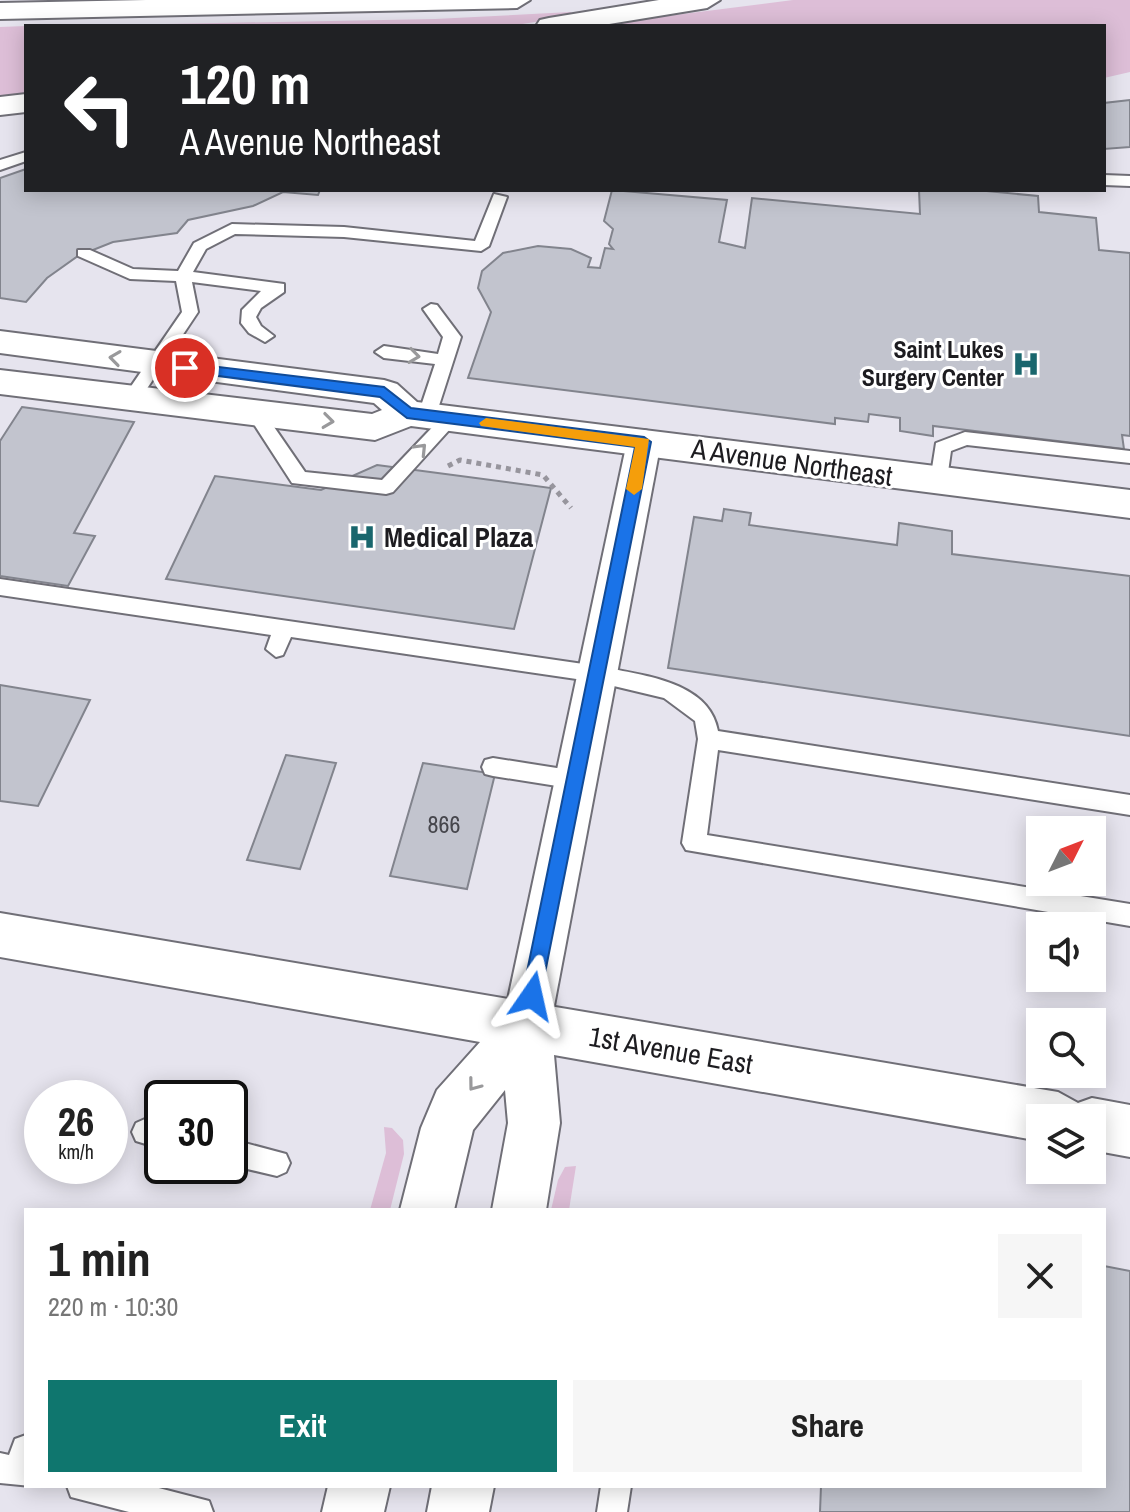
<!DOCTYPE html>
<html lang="en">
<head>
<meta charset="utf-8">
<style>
	:root { --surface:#fff; --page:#f6f6f6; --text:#222; --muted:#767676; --accent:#0f766e }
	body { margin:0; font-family:"Archivo Narrow",sans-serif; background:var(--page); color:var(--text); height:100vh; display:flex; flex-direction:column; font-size:30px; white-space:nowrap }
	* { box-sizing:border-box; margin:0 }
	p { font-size:26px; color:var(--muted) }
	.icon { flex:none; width:44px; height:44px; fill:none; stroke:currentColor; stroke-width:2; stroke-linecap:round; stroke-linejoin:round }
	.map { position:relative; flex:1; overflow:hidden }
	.sheet { position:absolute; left:24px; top:1208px; width:1082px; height:280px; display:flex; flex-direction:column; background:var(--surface); border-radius:0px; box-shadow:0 4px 20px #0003 }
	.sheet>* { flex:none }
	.banner { position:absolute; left:24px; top:24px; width:1082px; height:168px; border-radius:0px; box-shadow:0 4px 20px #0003; background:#202124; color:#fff; overflow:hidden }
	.needle { width:52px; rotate:48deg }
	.tools { position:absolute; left:1026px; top:816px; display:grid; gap:16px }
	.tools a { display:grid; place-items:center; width:80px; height:80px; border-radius:0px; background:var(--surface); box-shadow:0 4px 20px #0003; font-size:40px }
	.speed { position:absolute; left:24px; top:1080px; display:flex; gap:16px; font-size:40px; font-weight:700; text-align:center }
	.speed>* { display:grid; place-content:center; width:104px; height:104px; border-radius:50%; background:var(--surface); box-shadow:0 4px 20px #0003; line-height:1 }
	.speed small { font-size:20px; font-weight:400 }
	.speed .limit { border:4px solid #111; border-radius:12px; background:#fff; color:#111 }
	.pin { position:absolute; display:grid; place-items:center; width:68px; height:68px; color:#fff; margin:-34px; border:4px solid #fff; border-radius:50%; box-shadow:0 2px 8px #0007 }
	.me { position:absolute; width:88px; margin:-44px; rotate:11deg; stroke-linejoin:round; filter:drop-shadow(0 0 6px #0008) }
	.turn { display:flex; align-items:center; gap:28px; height:168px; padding:0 24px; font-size:36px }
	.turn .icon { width:104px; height:104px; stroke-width:2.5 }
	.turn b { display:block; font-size:56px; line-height:68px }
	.round { display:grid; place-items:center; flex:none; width:84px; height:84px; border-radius:0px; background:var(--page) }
	.headline { display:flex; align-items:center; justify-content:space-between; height:136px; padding:0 24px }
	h1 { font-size:48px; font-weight:700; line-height:60px }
	.primary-button { display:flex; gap:16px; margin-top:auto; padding:16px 24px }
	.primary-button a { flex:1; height:92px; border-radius:0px; background:var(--accent); color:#fff; font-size:32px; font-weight:700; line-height:92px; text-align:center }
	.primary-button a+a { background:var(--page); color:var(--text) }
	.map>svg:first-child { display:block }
</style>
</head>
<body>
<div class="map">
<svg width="1130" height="1512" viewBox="0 0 1130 1512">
	<rect width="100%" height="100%" fill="#e6e4ee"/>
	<g fill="#ddbed7">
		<polygon points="793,0 1130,0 1130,72 1104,78 1104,26 588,26"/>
		<polygon points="571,12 572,16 510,26 61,26 435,19"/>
		<polygon points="26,26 26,95 0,99 0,27"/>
		<polygon points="384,1127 392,1128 403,1140 404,1154 390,1210 370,1210 386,1153"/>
		<polygon points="576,1166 569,1210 551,1210 558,1180 565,1167"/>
	</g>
	<g fill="#c2c4ce" stroke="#82848d" stroke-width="2">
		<polygon points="1130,100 1130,147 1104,149 1104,103"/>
		<polygon points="26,169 26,190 320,190 318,195 283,192 253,206 188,220 177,233 113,242 78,256 47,278 26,302 0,298 0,178"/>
		<polygon points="612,190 727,200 719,242 745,248 752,198 920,214 919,190 976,190 1038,196 1039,212 1096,218 1099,250 1130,253 1130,436 1122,435 1124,449 933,426 933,436 900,431 900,418 869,414 868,422 835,418 835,424 468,378 491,312 478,288 482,271 503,253 538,246 571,249 591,258 588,267 600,268 605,248 613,249 609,244 613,229 604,221"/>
		<polygon points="22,407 134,422 74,533 95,536 68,586 0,576 0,441"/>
		<polygon points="377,465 551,488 514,629 166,579 215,476 321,490"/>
		<polygon points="724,509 751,513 749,525 897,545 899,523 952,531 952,554 1130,576 1130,736 668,668 694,517 722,521"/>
		<polygon points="0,685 90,700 38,806 0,801"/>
		<polygon points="286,755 336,763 300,869 247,860"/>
		<polygon points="423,763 495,774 467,889 390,876"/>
		<polygon points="1104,1266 1130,1271 1130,1512 820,1512 821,1486 1104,1486"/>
	</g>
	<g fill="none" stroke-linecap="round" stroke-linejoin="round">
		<g stroke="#706f77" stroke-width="4">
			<g id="service">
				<polygon points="26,152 26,161 0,170 0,160"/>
				<polygon points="1104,175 1130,176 1130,186 1104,185"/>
				<polygon points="494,194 507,197 489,246 481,251 344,237 235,234 206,249 193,272 284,284 284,292 261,308 256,317 261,326 274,336 265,342 249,333 241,323 242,310 261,291 192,282 198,312 138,402 132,404 123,398 182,312 176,281 130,279 78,256 78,250 90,250 133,269 178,271 194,243 232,224 344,227 475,241"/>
				<polygon points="431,304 437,305 461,337 436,415 427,421 418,415 435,364 384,358 375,352 384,346 438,354 443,337 423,309"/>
				<polygon points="255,406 261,408 305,472 382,480 445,414 457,414 460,418 393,492 386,494 292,483 246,412"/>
				<polygon points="965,432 1130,451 1130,463 967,445 951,451 946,486 932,486 930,481 936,443"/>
				<path d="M0,579L597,666C639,675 709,680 718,731L1130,795V815L718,750L707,835L1130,904V926L686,850L682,843L698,739L695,721L664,698L597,682L291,637L283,655L276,657L266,649L271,635L0,595Z"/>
				<polygon points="493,758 576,771 584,773 587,780 584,787 576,789 493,776 485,774 482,767 485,760"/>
				<polygon points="145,1119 162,1123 162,1149 136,1141 132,1132 136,1123"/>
				<polygon points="230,1139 286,1154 290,1163 286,1172 277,1176 230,1165"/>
				<polygon points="26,1435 26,1486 31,1486 0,1483 0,1453 9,1455 15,1439"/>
				<polygon points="67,1486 151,1486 209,1501 213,1512 129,1512 71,1497"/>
				<polygon points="601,1486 631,1486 627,1512 597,1512"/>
			</g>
		</g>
		<g stroke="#706f77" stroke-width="4">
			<polygon id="minor" points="644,430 656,433 661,442 550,1027 543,1043 526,1050 509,1043 502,1027 627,442 632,433"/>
		</g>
		<g stroke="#706f77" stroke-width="4">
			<polygon id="tertiary" points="0,331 384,380 397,384 417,402 1130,490 1130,518 411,426 375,440 0,394 0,370 372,414 382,410 374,403 0,353"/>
		</g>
		<g stroke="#706f77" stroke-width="4">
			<g id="primary">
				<polygon points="0,913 1058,1092 1078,1103 1092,1098 1130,1105 1130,1157 1092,1150 1092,1118 1040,1118 1040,1141 554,1055 560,1123 546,1210 492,1210 508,1123 505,1090 473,1130 454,1210 400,1210 421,1128 437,1090 480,1042 0,957"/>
				<polygon points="328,1486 390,1486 384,1512 322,1512"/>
				<polygon points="432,1486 494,1486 489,1512 427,1512"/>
			</g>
		</g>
		<g stroke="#706f77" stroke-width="4">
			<g id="motorway">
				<polygon points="146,0 530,0 517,8 0,19 0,3"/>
				<polygon points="659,0 720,0 707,8 597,26 536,26 540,20 549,18"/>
				<polygon points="26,94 26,112 0,115 0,97"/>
			</g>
		</g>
		<polyline stroke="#97959d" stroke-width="5" stroke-dasharray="5 5" stroke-linecap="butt" points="448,466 460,460 543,475 571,508"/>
		<use href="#service" fill="#fff" fill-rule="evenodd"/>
		<use href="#minor" fill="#fff" fill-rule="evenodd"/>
		<use href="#tertiary" fill="#fff" fill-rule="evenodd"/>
		<use href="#primary" fill="#fff" fill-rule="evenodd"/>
		<use href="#motorway" fill="#fff" fill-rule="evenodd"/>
	</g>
	<defs><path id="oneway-chevron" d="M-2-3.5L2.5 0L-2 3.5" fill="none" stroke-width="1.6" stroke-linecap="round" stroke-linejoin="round" transform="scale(2)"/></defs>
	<g stroke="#99999b">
		<use href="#oneway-chevron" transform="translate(414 356) rotate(8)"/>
		<use href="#oneway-chevron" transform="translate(115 358) rotate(-172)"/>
		<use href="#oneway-chevron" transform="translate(328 421) rotate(7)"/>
		<use href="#oneway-chevron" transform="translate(421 449) rotate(-46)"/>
		<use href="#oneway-chevron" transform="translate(474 1085) rotate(127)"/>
	</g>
	<polygon fill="#1a73e8" stroke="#114b97" stroke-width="2" points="185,363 384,387 411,408 644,437 651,442 539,1003 532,1006 525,1003 522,996 635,447 407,418 380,397 180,371 178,368"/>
	<polygon fill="#f59e0b" points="486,418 649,439 642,489 634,495 626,489 635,447 481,426 479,423"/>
	<defs>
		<g id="hospital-bare" transform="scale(2.16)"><path d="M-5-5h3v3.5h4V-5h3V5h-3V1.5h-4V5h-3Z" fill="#19666d" stroke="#fff" stroke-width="2.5" paint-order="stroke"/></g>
	</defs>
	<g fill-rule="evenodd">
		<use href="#hospital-bare" x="1026" y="364"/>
		<use href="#hospital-bare" x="362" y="537"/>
	</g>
	<g text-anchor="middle" stroke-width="6" stroke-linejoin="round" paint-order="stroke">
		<g font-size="24" font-weight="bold" fill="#1d1c20" stroke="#fff" text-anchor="end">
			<text x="1004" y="358">Saint Lukes<tspan x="1004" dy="28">Surgery Center</tspan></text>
		</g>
		<g font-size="24" fill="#46464c">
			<text x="444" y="833">866</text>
		</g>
		<g font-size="28" fill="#1d1c20" stroke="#fff">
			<text transform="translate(792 462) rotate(8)" y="10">A Avenue Northeast</text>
			<text transform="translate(671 1050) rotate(10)" y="10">1st Avenue East</text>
		</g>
		<g font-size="28" font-weight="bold" fill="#1d1c20" stroke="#fff" text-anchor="start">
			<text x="384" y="547">Medical Plaza</text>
		</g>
	</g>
</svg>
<div class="tools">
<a><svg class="needle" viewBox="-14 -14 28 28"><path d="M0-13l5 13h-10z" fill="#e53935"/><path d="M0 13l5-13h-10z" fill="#767676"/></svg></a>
<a><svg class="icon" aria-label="sound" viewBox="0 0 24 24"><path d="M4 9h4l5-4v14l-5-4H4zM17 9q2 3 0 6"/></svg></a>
<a><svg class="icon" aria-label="search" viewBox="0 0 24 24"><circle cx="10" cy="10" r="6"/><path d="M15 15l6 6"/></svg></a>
<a><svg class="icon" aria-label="layers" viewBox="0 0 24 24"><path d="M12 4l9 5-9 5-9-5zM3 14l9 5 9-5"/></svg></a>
</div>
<div class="speed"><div>26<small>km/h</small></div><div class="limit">30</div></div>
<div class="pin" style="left:185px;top:368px;background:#d93025"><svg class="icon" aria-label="arrive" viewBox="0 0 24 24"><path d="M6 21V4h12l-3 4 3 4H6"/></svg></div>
<svg class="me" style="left:532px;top:996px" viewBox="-20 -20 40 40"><path d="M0-17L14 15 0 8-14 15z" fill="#1a73e8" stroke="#fff" stroke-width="4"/></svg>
<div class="banner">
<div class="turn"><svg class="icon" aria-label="left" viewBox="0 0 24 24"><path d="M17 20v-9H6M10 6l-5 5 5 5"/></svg><div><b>120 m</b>A Avenue Northeast</div></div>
</div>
<section class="sheet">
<div class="headline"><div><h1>1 min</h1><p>220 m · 10:30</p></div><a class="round"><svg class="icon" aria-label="close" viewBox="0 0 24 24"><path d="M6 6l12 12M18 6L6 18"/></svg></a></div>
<div class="primary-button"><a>Exit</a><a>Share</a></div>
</section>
</div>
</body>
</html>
